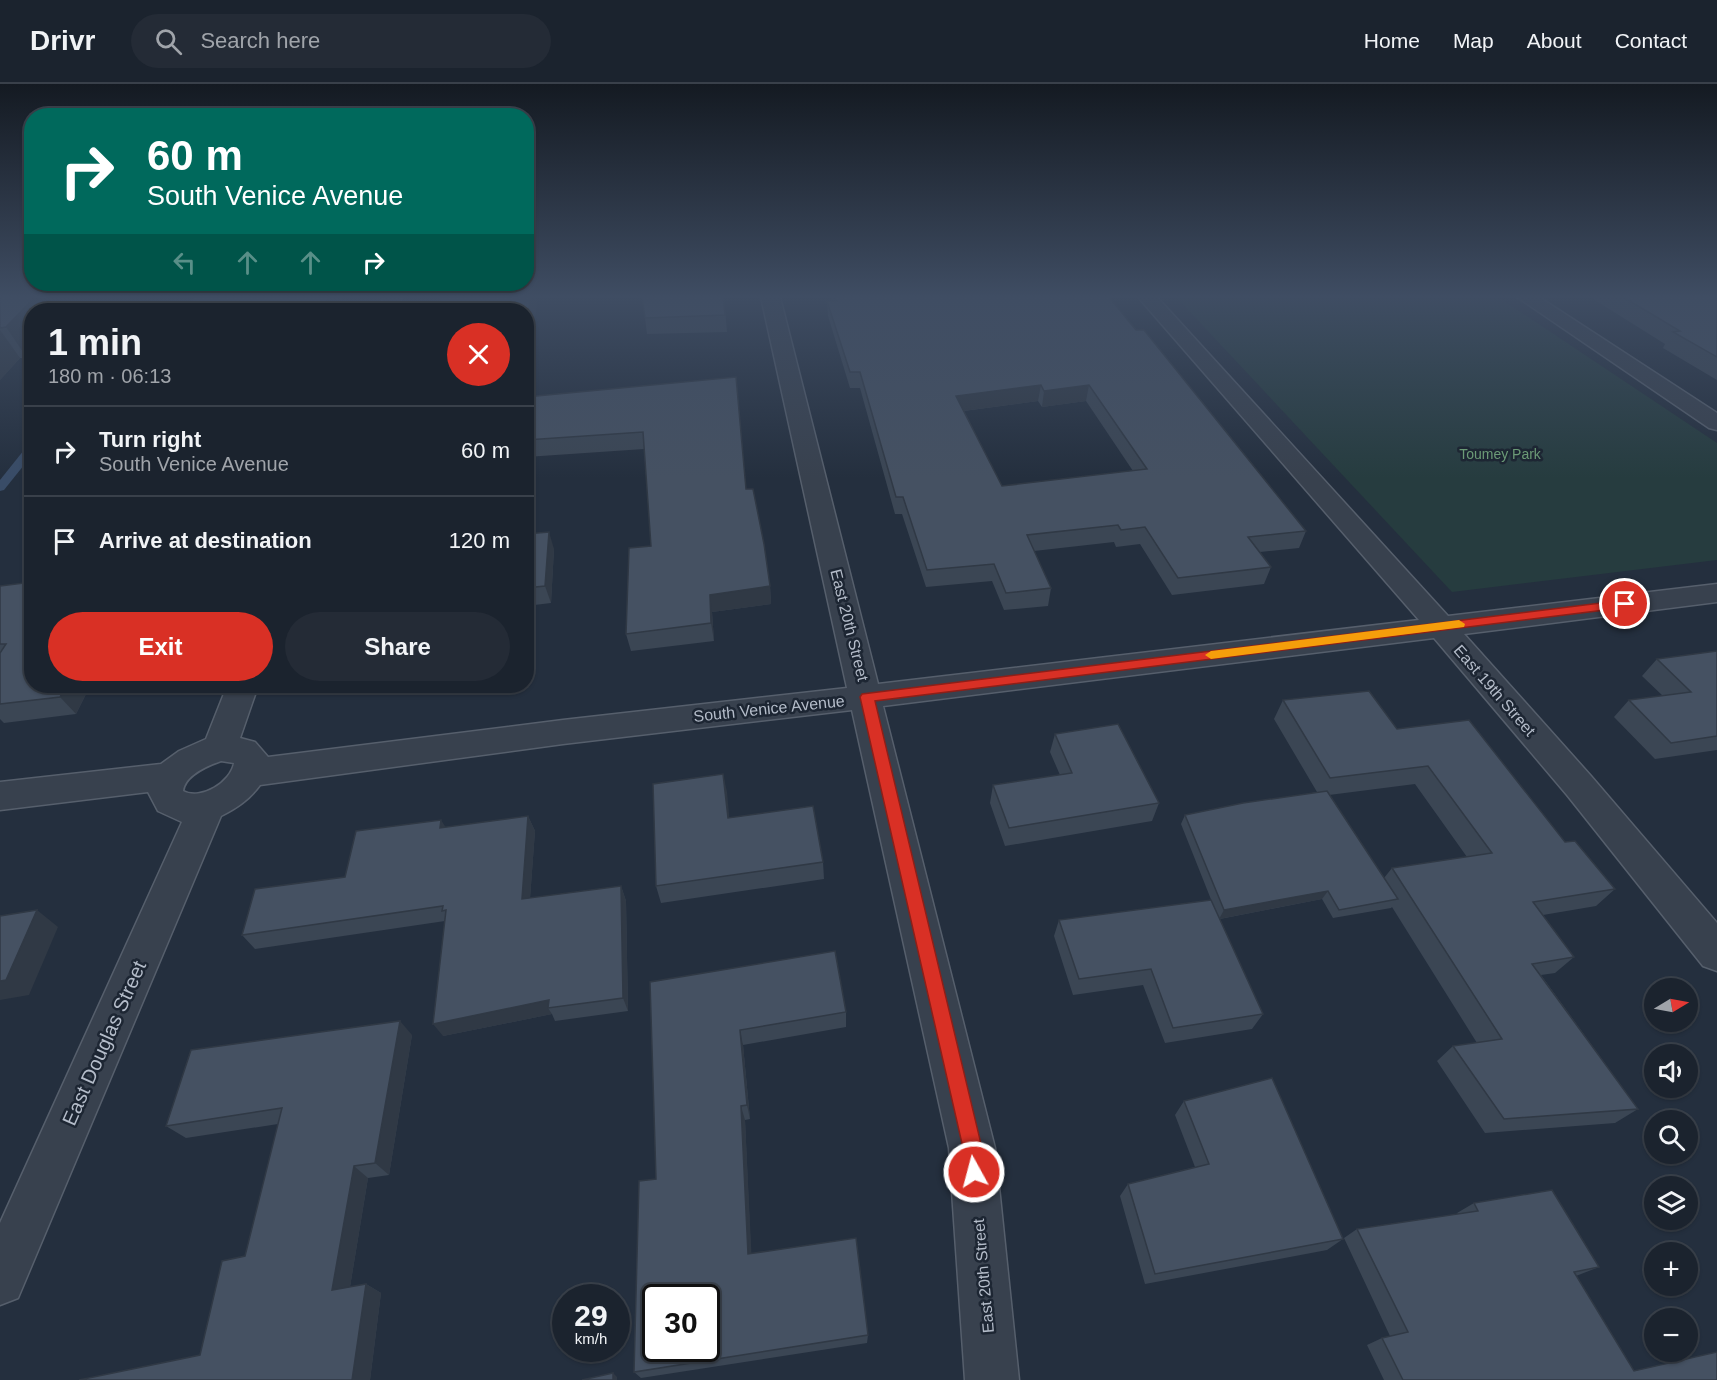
<!DOCTYPE html>
<html lang="en">
<head>
<meta charset="utf-8">
<style>
	:root { --surface:#1b232e; --page:#242b36; --text:#f1f3f6; --muted:#a0a4aa; --line:#39404a; --accent:#d93025 }
	body { margin:0; font-family:Helvetica,sans-serif; background:var(--page); color:var(--text); height:100vh; display:flex; flex-direction:column; font-size:22px; white-space:nowrap }
	* { box-sizing:border-box; margin:0 }
	p { font-size:20px; color:var(--muted) }
	.icon { flex:none; width:33px; height:33px; fill:none; stroke:currentColor; stroke-width:2; stroke-linecap:round; stroke-linejoin:round }
	.map { position:relative; flex:1; overflow:hidden }
	.side { position:absolute; left:24px; top:219px; width:510px; height:390px; display:flex; flex-direction:column; background:var(--surface); border-radius:24px; box-shadow:0 2px 4px #0004,0 0 0 2px var(--line) }
	.side>* { flex:none }
	.banner { position:absolute; left:24px; top:24px; width:510px; height:183px; border-radius:24px; box-shadow:0 2px 4px #0004,0 0 0 2px var(--line); background:#00695c; color:#fff; overflow:hidden }
	.needle { width:39px; rotate:80deg }
	.controls { position:absolute; left:1644px; top:894px; display:grid; gap:12px }
	.controls a { display:grid; place-items:center; width:54px; height:54px; border-radius:50%; background:var(--surface); box-shadow:0 2px 4px #0004,0 0 0 2px var(--line); font-size:30px }
	.speed { position:absolute; left:552px; top:1200px; display:flex; gap:12px; font-size:30px; font-weight:700; text-align:center }
	.speed>* { display:grid; place-content:center; width:78px; height:78px; border-radius:50%; background:var(--surface); box-shadow:0 2px 4px #0004,0 0 0 2px var(--line); line-height:1 }
	.speed small { font-size:15px; font-weight:400 }
	.speed .limit { border:3px solid #111; border-radius:9px; background:#fff; color:#111 }
	.pin { position:absolute; display:grid; place-items:center; width:51px; height:51px; color:#fff; margin:-26px; border:3px solid #fff; border-radius:50%; box-shadow:0 2px 6px #0007 }
	.me { position:absolute; width:66px; margin:-33px; rotate:353deg; stroke-linejoin:round; filter:drop-shadow(0 0 4px #0008) }
	.turn { display:flex; align-items:center; gap:21px; height:126px; padding:0 24px; font-size:27px }
	.turn .icon { width:78px; height:78px; stroke-width:2.5 }
	.turn b { display:block; font-size:42px; line-height:51px }
	.lanes { display:flex; align-items:center; height:57px; padding:0 24px; background:#0003; justify-content:center; gap:30px; direction:ltr }
	.lanes .off { opacity:.35 }
	.round { display:grid; place-items:center; flex:none; width:63px; height:63px; border-radius:32px; background:var(--page) }
	.headline { display:flex; align-items:center; justify-content:space-between; height:102px; padding:0 24px }
	h1 { font-size:36px; font-weight:700; line-height:45px }
	.primary-button { display:flex; gap:12px; margin-top:auto; padding:12px 24px }
	.primary-button a { flex:1; height:69px; border-radius:36px; background:var(--accent); color:#fff; font-size:24px; font-weight:700; line-height:69px; text-align:center }
	.primary-button a+a { background:var(--page); color:var(--text) }
	ul { padding:0; list-style:none }
	li { display:flex; align-items:center; gap:18px; height:90px; padding:0 24px; border-top:2px solid var(--line) }
	li div { flex:1 }
	li b { display:block; font-size:22px }
	li em { font-style:normal }
	header { display:flex; align-items:center; gap:36px; box-sizing:border-box; height:84px; padding:0 30px; background:var(--surface); border-bottom:2px solid var(--line) }
	header strong { font-size:28px }
	nav { display:flex; gap:33px; margin-inline-start:auto; font-size:21px }
	.search { width:420px; height:54px; background:var(--page); display:flex; align-items:center; gap:15px; box-sizing:border-box; padding:0 21px; border-radius:33px; color:var(--muted); font-size:22px }
	.map>svg:first-child { display:block }
</style>
</head>
<body>
<header>
<strong>Drivr</strong>
<div class="search"><svg class="icon" aria-label="search" viewBox="0 0 24 24"><circle cx="10" cy="10" r="6"/><path d="M15 15l6 6"/></svg>Search here</div>
<nav><a>Home</a><a>Map</a><a>About</a><a>Contact</a></nav>
</header>
<div class="map">
<svg width="1717" height="1296" viewBox="0 0 1717 1296">
	<rect width="100%" height="100%" fill="#242f3e"/>
	<polygon fill="#263c3f" points="1176,213 1498,213 1717,359 1717,476 1452,508"/>
	<g fill="none" stroke-linecap="round" stroke-linejoin="round">
		<g fill="#394c67" fill-rule="evenodd">
			<polygon points="140,216 147,218 140,226 132,226"/>
			<polygon points="32,360 32,371 4,406 0,407 0,396 28,361"/>
		</g>
		<g stroke="#565f6c" stroke-width="3">
			<g id="minor">
				<polygon points="384,213 402,213 397,226 379,226"/>
				<path d="M761,213H780L878,600L1419,536L1138,213H1157L1448,532L1717,500V518L1464,550L1591,692L1717,839V887L1703,882L1567,711L1434,554L883,622L995,1064L1019,1296H965L949,1064L852,626L563,660L260,701C249,716 237,724 221,732L18,1214L0,1221V1139L182,738L158,727L148,708L0,726V698L161,680L179,667L206,655L227,602H258L240,654L255,658L268,673L563,636L847,604ZM221,677L234,679C231,698 201,717 183,707C185,691 207,682 221,677Z"/>
				<polygon points="1517,213 1539,213 1717,329 1717,346 1709,344"/>
			</g>
		</g>
		<use href="#minor" fill="#38414e" fill-rule="evenodd"/>
	</g>
	<g fill="#3b4654" fill-rule="evenodd">
		<polygon points="0,213 81,213 68,226 32,226 32,268 27,274 20,274 0,296"/>
		<polygon points="538,213 531,255 526,256 526,226"/>
		<polygon points="724,213 727,248 647,250 645,234"/>
		<path d="M830,213H1109L1306,447L1299,464L1260,468L1271,483L1264,500L1172,511L1140,460L1116,463L1114,458L1034,467L1051,504L1048,522L1004,526L992,497L926,503L902,430H895L860,304H850L828,232L827,217H832ZM1038,317L1042,323L1086,317L1133,387L1002,402L964,327Z"/>
		<polygon points="1590,213 1717,213 1717,296 1663,264 1665,260"/>
		<polygon points="736,293 746,405 770,502 771,520 712,528 714,557 631,567 626,550 651,462 644,365 526,373 526,313"/>
		<polygon points="526,450 554,465 551,519 526,522"/>
		<polygon points="0,502 32,602 90,602 76,630 4,639 0,635"/>
		<polygon points="1717,567 1717,666 1655,675 1614,633 1629,616 1663,612 1642,592 1657,575"/>
		<path d="M1283,616L1397,645L1565,758L1615,805L1596,822L1543,831L1574,873L1555,889L1541,891L1638,1025L1615,1039L1485,1049L1437,977L1453,962L1477,959L1392,823L1391,824L1333,834L1322,815L1220,835L1263,930L1252,945L1165,959L1143,901L1073,911L1054,852L1059,836L1214,823L1181,740L1185,731L1317,708L1274,635ZM1415,700L1467,773L1392,784L1384,794L1329,711Z"/>
		<polygon points="1055,650 1159,719 1152,737 1005,762 990,719 993,701 1060,691 1050,668"/>
		<polygon points="723,690 729,734 823,778 824,795 661,819 656,802"/>
		<polygon points="528,732 535,747 530,814 621,802 626,817 628,927 555,937 552,930 443,952 445,837 255,865 242,851 345,793 446,743"/>
		<polygon points="650,898 846,928 846,943 743,961 750,1035 745,1036 751,1170 868,1251 867,1259 641,1294 634,1288 656,1095"/>
		<polygon points="412,951 389,1091 368,1094 350,1203 366,1200 381,1209 370,1296 79,1296 200,1271 245,1172 278,1040 186,1054 166,1042"/>
		<polygon points="1184,1017 1343,1155 1327,1166 1145,1200 1120,1112 1128,1100 1195,1083 1175,1031"/>
		<polygon points="1474,1119 1599,1183 1576,1192 1634,1287 1717,1296 1384,1296 1367,1261 1382,1254 1390,1252 1344,1154 1357,1145 1458,1130 1457,1129"/>
	</g>
	<g fill="#303945">
		<polygon points="35,213 81,213 68,226 32,226 32,268 27,274 6,243"/>
		<polygon points="329,213 342,213 335,226 322,226"/>
		<polygon points="531,213 538,213 531,255 527,240"/>
		<polygon points="0,246 20,274 0,296"/>
		<polygon points="1041,301 1038,317 955,328 956,312"/>
		<polygon points="1089,301 1086,317 1042,323 1044,307"/>
		<polygon points="549,448 554,465 551,519 545,502"/>
		<polygon points="770,502 771,520 712,528 714,557 711,539 710,511"/>
		<polygon points="66,602 90,602 76,630 60,613"/>
		<polygon points="723,690 727,708 731,752 728,734"/>
		<polygon points="528,732 535,747 529,829 522,815"/>
		<polygon points="441,736 450,750 440,744"/>
		<polygon points="621,802 626,817 628,927 623,914"/>
		<polygon points="1328,807 1322,815 1219,835 1224,826"/>
		<polygon points="37,826 58,843 29,911 0,916 0,897"/>
		<polygon points="549,916 548,924 552,930 443,952 433,940"/>
		<polygon points="400,937 412,951 389,1091 375,1079"/>
		<polygon points="740,946 743,961 750,1035 747,1021"/>
		<polygon points="741,1022 745,1036 752,1181 748,1170"/>
		<polygon points="354,1082 368,1094 348,1215 332,1206"/>
		<polygon points="366,1200 381,1209 370,1296 352,1296"/>
		<polygon points="613,1289 617,1293 617,1296 613,1296"/>
	</g>
	<g fill="#455162" stroke="#303945" stroke-width="1.5" fill-rule="evenodd">
		<polygon points="0,213 35,213 6,243 0,244"/>
		<polygon points="194,213 329,213 322,226 185,226"/>
		<polygon points="441,213 531,213 526,240 526,226 436,226"/>
		<polygon points="642,213 723,213 725,231 645,234"/>
		<path d="M835,213H1109L1136,246H1144L1306,447L1248,453L1271,483L1178,494L1145,443L1121,446L1118,441L1027,451L1051,504L1006,509L994,480L927,486L903,413H896L860,288H850L827,217H837ZM1041,301L1044,307L1089,301L1147,385L1002,402L956,312Z"/>
		<polygon points="1623,213 1717,213 1717,273 1673,248 1680,247"/>
		<polygon points="736,293 746,405 753,405 764,460 770,502 710,511 711,539 626,550 629,464 651,462 643,348 526,356 526,313"/>
		<polygon points="549,448 545,502 526,504 526,450"/>
		<polygon points="32,498 32,602 66,602 60,613 0,620 0,569 6,560 0,560 0,502"/>
		<polygon points="1717,567 1717,652 1671,659 1629,616 1691,608 1657,575"/>
		<polygon points="1369,607 1397,645 1469,636 1565,758 1575,757 1615,805 1533,818 1574,873 1532,880 1638,1025 1504,1035 1453,962 1502,955 1392,784 1492,769 1428,682 1330,694 1283,616"/>
		<polygon points="1118,640 1159,719 1009,744 993,701 1072,689 1055,650"/>
		<polygon points="723,690 728,734 813,722 823,778 656,802 653,700"/>
		<polygon points="1327,707 1398,815 1339,826 1328,807 1224,826 1185,731 1243,719"/>
		<polygon points="528,732 522,815 621,802 623,914 548,924 549,916 433,940 446,826 442,827 443,822 242,851 255,805 345,793 356,747 441,736 440,744"/>
		<polygon points="1211,816 1263,930 1173,944 1151,885 1079,895 1059,836"/>
		<polygon points="37,826 6,896 0,897 0,832"/>
		<path d="M835,867L846,928L740,946L747,1021L741,1022L748,1170L856,1154L868,1251L634,1288L639,1097L656,1095L650,898ZM656,1214H706V1264H656Z"/>
		<polygon points="400,937 375,1079 354,1082 332,1206 366,1200 352,1296 79,1296 200,1271 222,1177 245,1172 282,1024 166,1042 191,966"/>
		<polygon points="1272,994 1343,1155 1155,1190 1128,1100 1209,1080 1184,1017"/>
		<polygon points="1552,1106 1599,1183 1574,1188 1634,1287 1717,1268 1717,1296 1403,1296 1382,1254 1408,1248 1357,1145 1478,1127 1474,1119"/>
		<polygon points="613,1289 613,1296 582,1296"/>
	</g>
	<linearGradient id="sky" x2="0" y2="1"><stop stop-color="#141a22"/><stop offset="0.54" stop-color="#3f4d63"/><stop offset="1" stop-color="#3f4d63" stop-opacity="0"/></linearGradient>
	<rect width="1717" height="394" fill="url(#sky)"/>
	<polygon fill="#d93025" stroke="#8d1f18" stroke-width="1.5" points="1625,516 1629,517 1629,523 875,617 982,1064 984,1088 981,1094 974,1097 968,1094 963,1064 860,613 862,610"/>
	<polygon fill="#f59e0b" points="1459,536 1465,540 1464,543 1211,575 1205,571 1211,567"/>
	<g text-anchor="middle" stroke-width="5" stroke-linejoin="round" paint-order="stroke">
		<g font-size="14" fill="#6b9a76" stroke="#1d2633">
			<text x="1500" y="375">Toumey Park</text>
		</g>
		<g font-size="16" fill="#b4bcc9" stroke="#1d2633">
			<text transform="translate(850 541) rotate(76)" y="6">East 20th Street</text>
			<text transform="translate(1495 606) rotate(49)" y="6">East 19th Street</text>
			<text transform="translate(769 624) rotate(-6)" y="6">South Venice Avenue</text>
			<text transform="translate(983 1192) rotate(-95)" y="6">East 20th Street</text>
		</g>
		<g font-size="20" fill="#b4bcc9" stroke="#1d2633">
			<text transform="translate(104 959) rotate(-66)" y="7">East Douglas Street</text>
		</g>
	</g>
</svg>
<div class="controls">
<a><svg class="needle" viewBox="-14 -14 28 28"><path d="M0-13l5 13h-10z" fill="#e53935"/><path d="M0 13l5-13h-10z" fill="#a0a4aa"/></svg></a>
<a><svg class="icon" aria-label="sound" viewBox="0 0 24 24"><path d="M4 9h4l5-4v14l-5-4H4zM17 9q2 3 0 6"/></svg></a>
<a><svg class="icon" aria-label="search" viewBox="0 0 24 24"><circle cx="10" cy="10" r="6"/><path d="M15 15l6 6"/></svg></a>
<a><svg class="icon" aria-label="layers" viewBox="0 0 24 24"><path d="M12 4l9 5-9 5-9-5zM3 14l9 5 9-5"/></svg></a>
<a>+</a>
<a>−</a>
</div>
<div class="speed"><div>29<small>km/h</small></div><div class="limit">30</div></div>
<div class="pin" style="left:1625px;top:520px;background:#d93025"><svg class="icon" aria-label="arrive" viewBox="0 0 24 24"><path d="M6 21V4h12l-3 4 3 4H6"/></svg></div>
<svg class="me" style="left:974px;top:1088px" viewBox="-20 -20 40 40"><circle r="17" fill="#d93025" stroke="#fff" stroke-width="3"/><path d="M0-11L8 9 0 5-8 9z" fill="#fff"/></svg>
<div class="banner">
<div class="turn"><svg class="icon" aria-label="right" viewBox="0 0 24 24"><path d="M7 20v-9h11M14 6l5 5-5 5"/></svg><div><b>60 m</b>South Venice Avenue</div></div>
<div class="lanes"><svg class="icon off" aria-label="left" viewBox="0 0 24 24"><path d="M17 20v-9H6M10 6l-5 5 5 5"/></svg><svg class="icon off" aria-label="ahead" viewBox="0 0 24 24"><path d="M12 20V5M6 11l6-6 6 6"/></svg><svg class="icon off" aria-label="ahead" viewBox="0 0 24 24"><path d="M12 20V5M6 11l6-6 6 6"/></svg><svg class="icon" aria-label="right" viewBox="0 0 24 24"><path d="M7 20v-9h11M14 6l5 5-5 5"/></svg></div>
</div>
<section class="side">
<div class="headline"><div><h1>1 min</h1><p>180 m · 06:13</p></div><a class="round" style="background:#d93025;color:#fff"><svg class="icon" aria-label="close" viewBox="0 0 24 24"><path d="M6 6l12 12M18 6L6 18"/></svg></a></div>
<ul>
<li><svg class="icon" aria-label="right" viewBox="0 0 24 24"><path d="M7 20v-9h11M14 6l5 5-5 5"/></svg><div><b>Turn right</b><p>South Venice Avenue</p></div><em>60 m</em></li>
<li><svg class="icon" aria-label="arrive" viewBox="0 0 24 24"><path d="M6 21V4h12l-3 4 3 4H6"/></svg><div><b>Arrive at destination</b></div><em>120 m</em></li>
</ul>
<div class="primary-button"><a>Exit</a><a>Share</a></div>
</section>
</div>
</body>
</html>
